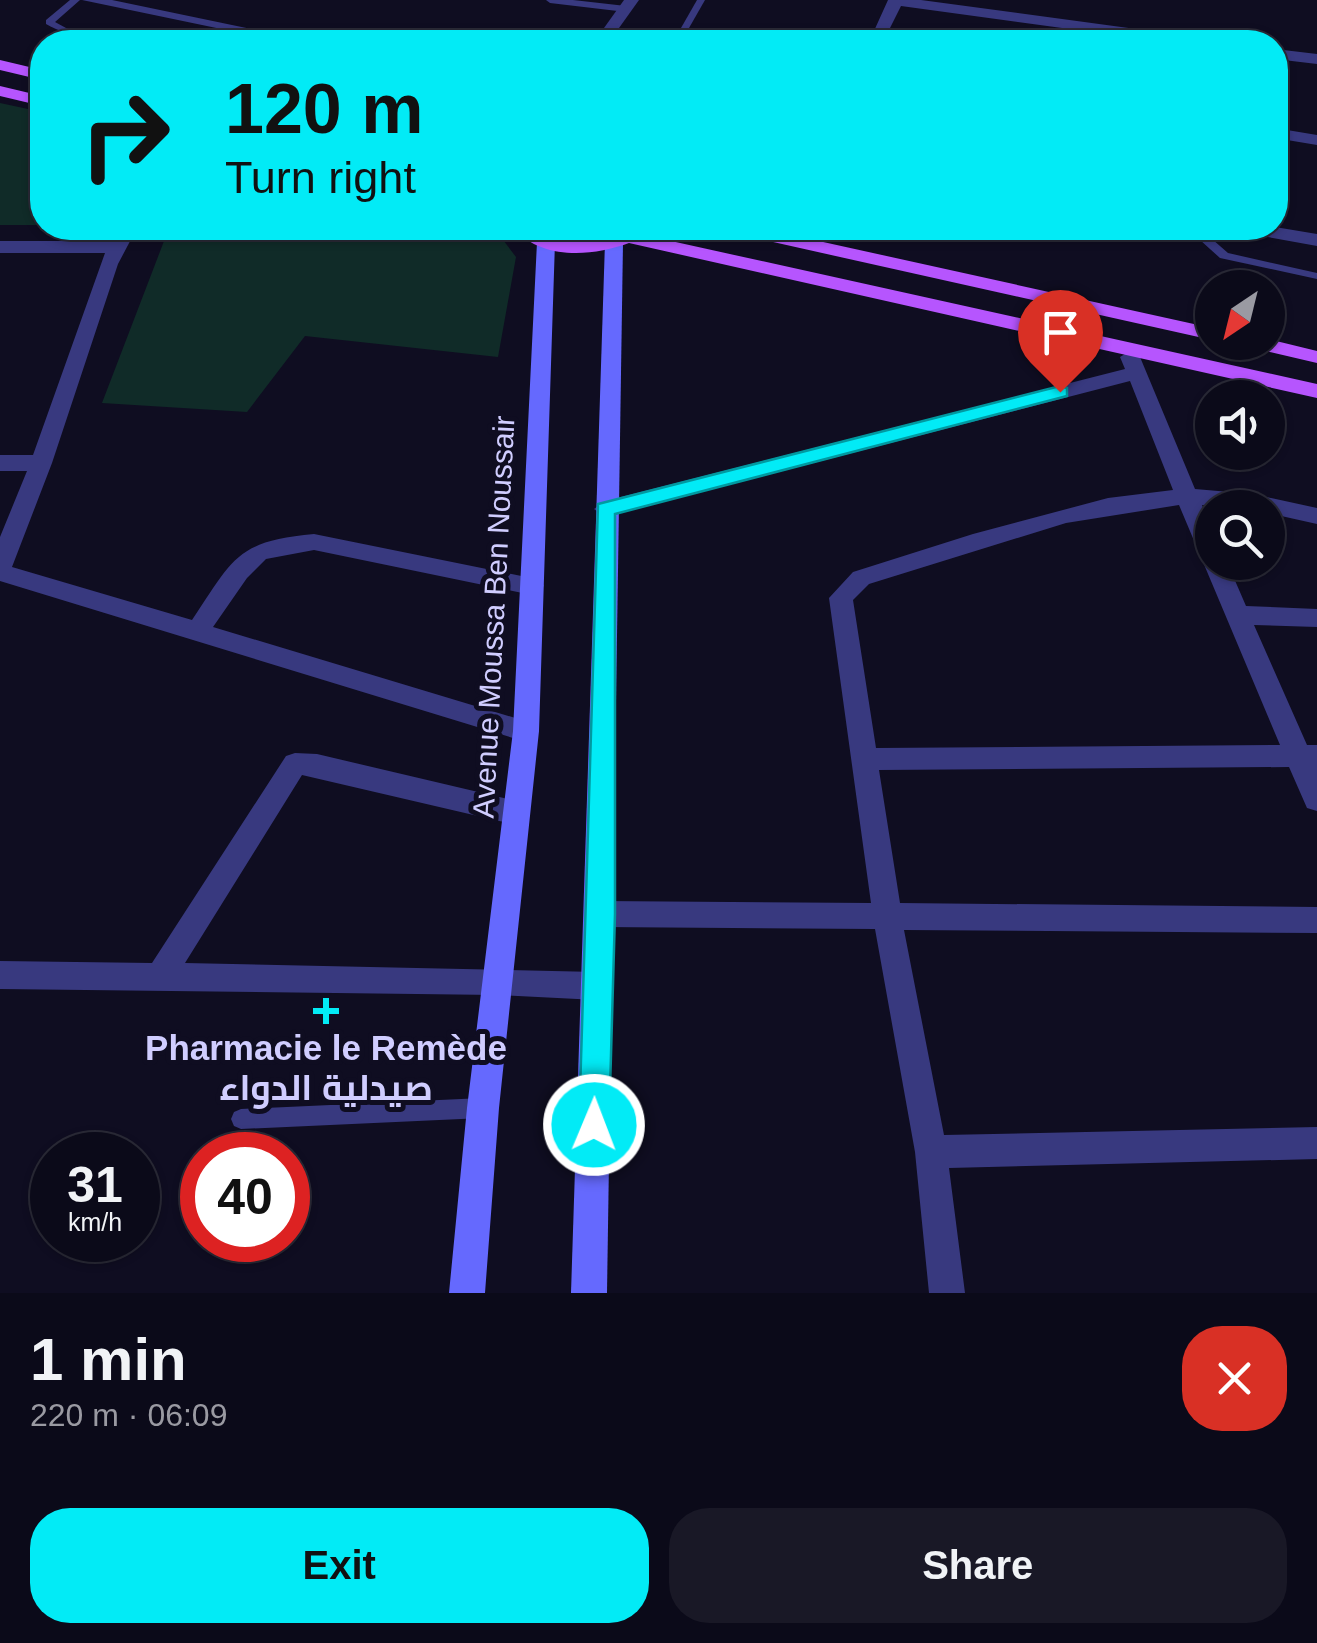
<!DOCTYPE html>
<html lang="en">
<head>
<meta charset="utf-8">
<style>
	:root { --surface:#0b0a19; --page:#191826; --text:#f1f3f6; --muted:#9a9aa2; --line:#2b2b38; --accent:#02ebf6 }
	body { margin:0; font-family:Arial,Cairo,sans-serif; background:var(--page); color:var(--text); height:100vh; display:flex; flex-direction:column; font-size:38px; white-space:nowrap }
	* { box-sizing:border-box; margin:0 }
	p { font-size:32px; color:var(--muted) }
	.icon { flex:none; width:55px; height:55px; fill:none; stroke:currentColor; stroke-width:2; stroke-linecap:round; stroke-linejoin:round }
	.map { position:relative; height:1293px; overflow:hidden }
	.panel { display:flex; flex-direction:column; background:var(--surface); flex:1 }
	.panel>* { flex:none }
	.banner { position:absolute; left:30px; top:30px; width:1258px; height:210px; border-radius:40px; box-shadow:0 2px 8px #0004,0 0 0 2px var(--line); background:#02ebf6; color:#111; overflow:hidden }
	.needle { width:65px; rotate:215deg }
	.tools { position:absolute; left:1195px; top:270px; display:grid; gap:20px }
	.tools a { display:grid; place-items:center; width:90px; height:90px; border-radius:50%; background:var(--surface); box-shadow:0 2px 8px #0004,0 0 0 2px var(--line); font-size:50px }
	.speed { position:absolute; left:30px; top:1132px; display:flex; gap:20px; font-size:50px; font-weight:700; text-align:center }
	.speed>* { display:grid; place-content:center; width:130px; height:130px; border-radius:50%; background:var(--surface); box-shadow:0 2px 8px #0004,0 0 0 2px var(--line); line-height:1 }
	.speed small { font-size:25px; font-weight:400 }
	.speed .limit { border:15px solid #d22; background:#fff; color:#111 }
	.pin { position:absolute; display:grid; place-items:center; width:85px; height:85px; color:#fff; margin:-102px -42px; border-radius:50% 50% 50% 0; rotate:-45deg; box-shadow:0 0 10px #0007 }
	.pin .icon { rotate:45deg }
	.me { position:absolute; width:110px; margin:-55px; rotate:1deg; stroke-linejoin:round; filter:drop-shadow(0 0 8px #0008) }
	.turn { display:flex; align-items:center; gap:35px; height:210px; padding:0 30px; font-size:45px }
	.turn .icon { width:130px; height:130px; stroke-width:2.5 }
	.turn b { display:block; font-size:70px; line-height:85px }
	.round { display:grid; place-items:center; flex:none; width:105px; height:105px; border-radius:40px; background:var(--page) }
	.summary { display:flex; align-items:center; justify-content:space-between; height:170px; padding:0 30px }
	h1 { font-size:60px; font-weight:700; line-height:75px }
	.primary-button { display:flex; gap:20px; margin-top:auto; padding:20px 30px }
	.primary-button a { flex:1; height:115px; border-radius:40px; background:var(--accent); color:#111; font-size:40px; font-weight:700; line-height:115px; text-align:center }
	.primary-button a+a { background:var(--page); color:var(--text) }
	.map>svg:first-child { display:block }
</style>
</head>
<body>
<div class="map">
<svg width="1317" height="1293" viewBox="0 0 1317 1293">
	<rect width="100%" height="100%" fill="#0f0d21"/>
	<g fill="#102b28">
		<polygon points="0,103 42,112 42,225 0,225"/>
		<polygon points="169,228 494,228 516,257 498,357 305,336 247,412 102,403"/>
	</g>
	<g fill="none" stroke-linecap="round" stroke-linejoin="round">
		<g fill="#38397f" fill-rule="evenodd">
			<path d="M70,0H80L55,22L66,28L127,39L131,42C103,42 70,38 46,24V20Z"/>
			<polygon points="546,0 573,0 626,6 631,9 626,12 550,3"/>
			<polygon points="697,0 705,0 681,42 673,42"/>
			<polygon points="1200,228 1210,228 1212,239 1228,253 1317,273 1317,279 1220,258 1200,240"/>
			<polygon points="483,1098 490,1101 493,1108 490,1115 483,1118 241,1129 234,1126 231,1119 234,1112 241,1109"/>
		</g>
		<g fill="#38397f" fill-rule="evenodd">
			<polygon points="82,0 112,0 314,42 284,42"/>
			<polygon points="624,0 639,0 609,42 594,42"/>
			<polygon points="888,0 921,0 1195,37 1203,42 1165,42 901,6 883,42 869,42"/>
			<polygon points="1275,49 1317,54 1317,64 1275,59"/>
			<polygon points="1275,128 1317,135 1317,145 1275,138"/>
			<polygon points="1275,227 1317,234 1317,246 1251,234 1242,228"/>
			<path d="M119,228H137L118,264L52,463L12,567L192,620C233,559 236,541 314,534L541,580L544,586L532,595L314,550L266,559L247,578L213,627L535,724L539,731L535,738L526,742L0,581V537L27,471H0V455H33L105,253H0V241H111Z"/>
			<path d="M1130,351L1140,357L1195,489L1253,494L1317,508V524L1268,513V508L1202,505L1212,530V562H1227L1246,606L1317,609V627L1254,625L1307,745H1317V811L1307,808L1289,767L879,770L900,903L1317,907V933L904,930L944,1135L1317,1127V1159L949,1168L965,1293H929L915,1152L875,929L601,927L591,923L586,914L591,905L601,901L871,903L829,598L853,572L973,534L1108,498L1173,490L1130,381L605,517L594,509L605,501L1125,369L1120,357ZM1179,505L1280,745L876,748L853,600L869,584L1066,523Z"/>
			<polygon points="295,753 317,754 516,801 526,805 530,813 526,821 516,825 302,775 185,963 597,972 608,976 612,986 608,996 597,1000 497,995 0,989 0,961 152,963 286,756"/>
		</g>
		<g fill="#6569fe" fill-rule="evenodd">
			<polygon points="546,236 555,242 539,731 499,1108 485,1293 449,1293 467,1108 513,731 537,242"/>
			<polygon points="614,236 623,242 607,1293 571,1293 605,242"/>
		</g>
		<g fill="#b655fe" fill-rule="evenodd">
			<polygon points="0,60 42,70 42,80 0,70"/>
			<polygon points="0,86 42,96 42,106 0,96"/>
			<path d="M513,228C536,227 551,241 575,242C601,242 622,228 647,228L644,235L1317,384V398L629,243C591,257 542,260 513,228Z"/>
			<polygon points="728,228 760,228 1212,328 1212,340 737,234"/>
			<polygon points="1268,339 1317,351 1317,363 1244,346 1241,342 1268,342"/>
		</g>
	</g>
	<polygon fill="#02ebf6" stroke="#0199a0" stroke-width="2.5" points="1060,386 1067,388 1067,396 615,514 615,914 609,1125 604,1135 594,1139 584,1135 579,1125 598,504"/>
	<path fill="#02ebf6" stroke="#0f0d21" stroke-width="4" d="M321 996h10v10h10v10h-10v10h-10v-10h-10v-10h10z"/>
	<g text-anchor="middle" stroke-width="10" stroke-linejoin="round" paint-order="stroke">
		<g font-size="30" fill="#d0cdff" stroke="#0f0d21">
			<text transform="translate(494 617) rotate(-87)" y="10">Avenue Moussa Ben Noussair</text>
		</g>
		<g font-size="35" font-weight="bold" fill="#d0cdff" stroke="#0f0d21">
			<text x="326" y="1060">Pharmacie le Remède<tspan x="326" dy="40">صيدلية الدواء</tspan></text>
		</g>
	</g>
</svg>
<div class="tools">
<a><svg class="needle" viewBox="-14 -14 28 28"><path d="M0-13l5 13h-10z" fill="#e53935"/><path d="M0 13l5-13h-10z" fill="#9a9aa2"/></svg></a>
<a><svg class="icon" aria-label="sound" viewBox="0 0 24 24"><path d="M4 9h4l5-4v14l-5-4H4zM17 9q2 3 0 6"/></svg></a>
<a><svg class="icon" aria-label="search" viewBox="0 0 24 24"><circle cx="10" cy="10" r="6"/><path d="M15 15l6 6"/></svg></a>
</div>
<div class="speed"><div>31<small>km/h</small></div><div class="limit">40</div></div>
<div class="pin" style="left:1060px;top:392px;background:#d93025"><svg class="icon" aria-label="arrive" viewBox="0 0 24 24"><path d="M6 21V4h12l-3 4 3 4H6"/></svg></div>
<svg class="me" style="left:594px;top:1125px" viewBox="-20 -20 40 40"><circle r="17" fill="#02ebf6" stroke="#fff" stroke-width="3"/><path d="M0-11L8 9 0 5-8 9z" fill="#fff"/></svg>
<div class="banner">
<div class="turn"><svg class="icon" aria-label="right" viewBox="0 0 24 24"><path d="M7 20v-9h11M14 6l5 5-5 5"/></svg><div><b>120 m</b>Turn right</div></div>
</div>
</div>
<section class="panel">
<div class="summary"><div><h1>1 min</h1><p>220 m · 06:09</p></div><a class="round" style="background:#d93025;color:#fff"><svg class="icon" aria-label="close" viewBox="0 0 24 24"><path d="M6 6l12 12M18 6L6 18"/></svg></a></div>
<div class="primary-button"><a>Exit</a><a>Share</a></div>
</section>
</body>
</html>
